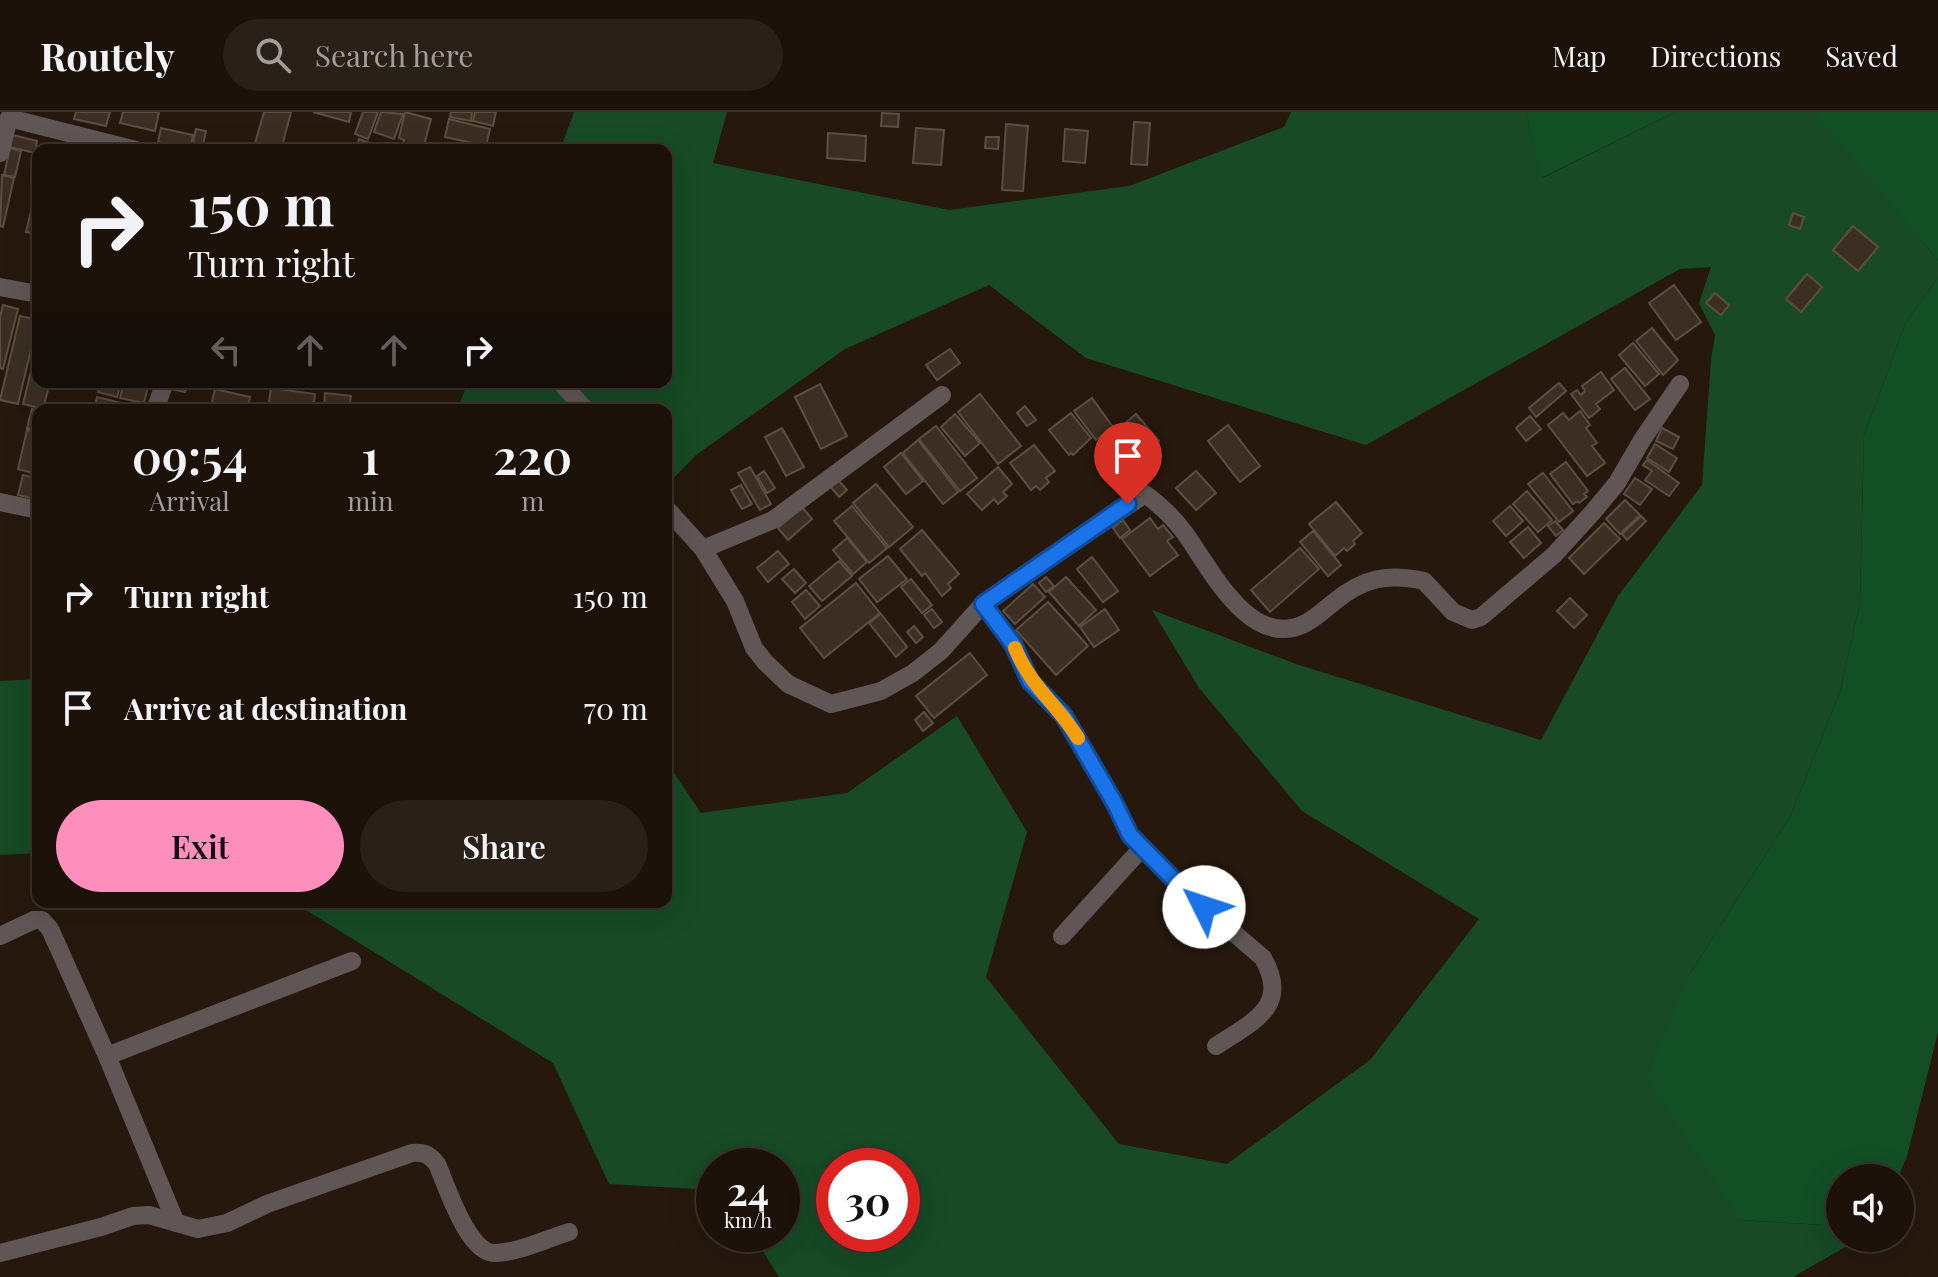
<!DOCTYPE html>
<html lang="en">
<head>
<meta charset="utf-8">
<style>
	:root { --surface:#1c120a; --page:#292018; --text:#f1f3f6; --muted:#a09e9c; --line:#3a322b; --accent:#fe8ebc }
	body { margin:0; font-family:"Playfair Display",serif; background:var(--page); color:var(--text); height:100vh; display:flex; flex-direction:column; font-size:30px; white-space:nowrap }
	* { box-sizing:border-box; margin:0 }
	p { font-size:26px; color:var(--muted) }
	.icon { flex:none; width:44px; height:44px; fill:none; stroke:currentColor; stroke-width:2; stroke-linecap:round; stroke-linejoin:round }
	.map { position:relative; flex:1; overflow:hidden }
	.panel { position:absolute; left:32px; top:292px; width:640px; height:504px; display:flex; flex-direction:column; background:var(--surface); border-radius:16px; box-shadow:0 8px 32px #0002,0 0 0 2px var(--line) }
	.panel>* { flex:none }
	.guide { position:absolute; left:32px; top:32px; width:640px; height:244px; border-radius:16px; box-shadow:0 8px 32px #0002,0 0 0 2px var(--line); background:#1c120a; color:var(--text); overflow:hidden }
	.buttons { position:absolute; left:1826px; top:1052px; display:grid; gap:16px }
	.buttons a { display:grid; place-items:center; width:88px; height:88px; border-radius:50%; background:var(--surface); box-shadow:0 8px 32px #0002,0 0 0 2px var(--line); font-size:40px }
	.speed { position:absolute; left:696px; top:1036px; display:flex; gap:16px; font-size:40px; font-weight:700; text-align:center }
	.speed>* { display:grid; place-content:center; width:104px; height:104px; border-radius:50%; background:var(--surface); box-shadow:0 8px 32px #0002,0 0 0 2px var(--line); line-height:1 }
	.speed small { font-size:20px; font-weight:400 }
	.speed .limit { border:12px solid #d22; background:#fff; color:#111 }
	.pin { position:absolute; display:grid; place-items:center; width:68px; height:68px; color:#fff; margin:-82px -34px; border-radius:50% 50% 50% 0; rotate:-45deg; box-shadow:0 0 8px #0007 }
	.pin .icon { rotate:45deg }
	.me { position:absolute; width:88px; margin:-44px; rotate:311deg; stroke-linejoin:round; filter:drop-shadow(0 0 6px #0008) }
	.turn { display:flex; align-items:center; gap:28px; height:168px; padding:0 24px; font-size:36px }
	.turn .icon { width:104px; height:104px; stroke-width:2.5 }
	.turn b { display:block; font-size:56px; line-height:68px }
	.lanes { display:flex; align-items:center; height:76px; padding:0 24px; background:#0003; justify-content:center; gap:40px; direction:ltr }
	.lanes .off { opacity:.35 }
	.eta { display:flex; justify-content:space-evenly; align-items:center; height:136px; text-align:center }
	.eta b { font-size:48px; font-weight:600; line-height:56px }
	.cta { display:flex; gap:16px; margin-top:auto; padding:16px 24px }
	.cta a { flex:1; height:92px; border-radius:48px; background:var(--accent); color:#111; font-size:32px; font-weight:600; line-height:92px; text-align:center }
	.cta a+a { background:var(--page); color:var(--text) }
	ul { padding:0; list-style:none }
	li { display:flex; align-items:center; gap:24px; height:112px; padding:0 24px }
	li div { flex:1 }
	li b { display:block; font-size:30px }
	li em { font-style:normal }
	header { display:flex; align-items:center; gap:48px; box-sizing:border-box; height:112px; padding:0 40px; background:var(--surface); border-bottom:2px solid var(--line) }
	header strong { font-size:38px }
	nav { display:flex; gap:44px; margin-inline-start:auto; font-size:28px }
	.search { width:560px; height:72px; background:var(--page); display:flex; align-items:center; gap:20px; box-sizing:border-box; padding:0 28px; border-radius:44px; color:var(--muted); font-size:30px }
	.map>svg:first-child { display:block }
</style>
</head>
<body>
<header>
<strong>Routely</strong>
<div class="search"><svg class="icon" aria-label="search" viewBox="0 0 24 24"><circle cx="10" cy="10" r="6"/><path d="M15 15l6 6"/></svg>Search here</div>
<nav><a>Map</a><a>Directions</a><a>Saved</a></nav>
</header>
<div class="map">
<svg width="1938" height="1165" viewBox="0 0 1938 1165">
	<rect width="100%" height="100%" fill="#26180d"/>
	<g fill="#174a25" fill-rule="evenodd">
		<path d="M574,0H727L713,51L949,98L1129,74L1284,15L1291,0H1526L1542,66L1675,0H1816L1938,148V166L1906,210L1864,324L1860,491L1840,580L1791,703L1689,863L1740,1108L1840,1114V1126H1861L1793,1165H779L752,1122H782V1054H714V1078L609,1072L553,951L293,790H666V649L701,701L847,681L957,604L1027,720L986,865L1119,1032L1227,1052L1370,948L1479,807L1302,699L1199,576L1152,498L1296,552L1541,628L1618,484L1702,373L1711,248L1715,223L1699,191L1711,155L1680,157L1366,333L1086,246L989,173L845,237L696,343L666,374V298H457L468,270H666V38H560ZM834,1054H902V1122H834Z"/>
		<polygon points="38,567 38,741 0,743 0,569"/>
	</g>
	<g fill="#124f25">
		<polygon points="1526,0 1675,0 1541,66"/>
		<polygon points="1816,0 1938,0 1938,148 1815,2"/>
		<polygon points="1938,166 1938,920 1907,1044 1898,1066 1840,1066 1840,1114 1740,1108 1646,965 1689,863 1791,703 1840,580 1860,491 1864,324 1906,210"/>
	</g>
	<g fill="#3c2e22" stroke="#5d4e40" stroke-width="2">
		<polygon points="76,0 110,0 106,14 74,7"/>
		<polygon points="123,0 159,0 155,19 120,11"/>
		<polygon points="264,0 291,0 281,38 253,38"/>
		<polygon points="313,0 351,0 349,10"/>
		<polygon points="363,0 378,0 368,27 355,22"/>
		<polygon points="381,0 403,2 394,27 374,20"/>
		<polygon points="405,0 431,7 424,33 415,31 414,35 403,33 404,28 399,26"/>
		<polygon points="451,0 472,0 471,9 450,5"/>
		<polygon points="475,0 496,0 493,14 473,9"/>
		<polygon points="882,1 899,2 898,15 881,14"/>
		<polygon points="449,7 490,17 486,34 445,25"/>
		<polygon points="1134,10 1150,11 1147,53 1131,52"/>
		<polygon points="1006,12 1028,14 1023,79 1002,78"/>
		<polygon points="161,16 193,23 190,38 158,30"/>
		<polygon points="916,16 944,18 941,53 913,51"/>
		<polygon points="196,17 206,19 202,38 192,35"/>
		<polygon points="1065,17 1088,19 1085,51 1063,49"/>
		<polygon points="828,21 866,24 865,49 827,46"/>
		<polygon points="13,23 37,29 35,41 10,35"/>
		<polygon points="986,25 999,25 998,37 985,36"/>
		<polygon points="359,27 383,36 383,38 356,38"/>
		<polygon points="10,36 21,39 15,65 4,63"/>
		<polygon points="2,63 14,66 3,115 0,114"/>
		<polygon points="38,70 38,123 26,120"/>
		<polygon points="1793,101 1804,105 1800,117 1789,113"/>
		<polygon points="1853,114 1878,135 1858,159 1833,138"/>
		<polygon points="1807,162 1822,175 1801,200 1786,187"/>
		<polygon points="1674,173 1701,210 1676,228 1649,191"/>
		<polygon points="1715,181 1729,193 1721,203 1706,191"/>
		<polygon points="3,193 18,197 3,257 0,256 0,205"/>
		<polygon points="20,204 38,208 18,292 0,288"/>
		<polygon points="1652,216 1678,248 1663,263 1636,229"/>
		<polygon points="1633,231 1659,262 1645,274 1619,243"/>
		<polygon points="950,237 960,251 937,268 926,253"/>
		<polygon points="1625,256 1650,287 1635,298 1611,267"/>
		<polygon points="31,259 38,261 38,270 50,270 43,297 23,292"/>
		<polygon points="1601,260 1614,278 1596,292 1600,297 1589,306 1571,282 1577,278 1581,283 1585,279 1582,274"/>
		<polygon points="101,270 121,270 117,285 98,280"/>
		<polygon points="124,270 149,270 144,291 120,286"/>
		<polygon points="172,270 188,270 185,280 171,277"/>
		<polygon points="306,270 343,270 342,276"/>
		<polygon points="1559,271 1566,279 1536,305 1529,296"/>
		<polygon points="820,272 847,324 821,337 795,285"/>
		<polygon points="271,276 315,282 313,298 268,296"/>
		<polygon points="215,277 250,285 247,298 210,298"/>
		<polygon points="325,281 351,284 349,298 324,298"/>
		<polygon points="980,282 1021,334 998,352 958,300"/>
		<polygon points="97,285 129,293 128,298 94,298"/>
		<polygon points="1092,286 1113,315 1096,328 1074,299"/>
		<polygon points="1025,294 1036,308 1027,314 1017,301"/>
		<polygon points="32,297 38,299 38,319 27,316"/>
		<polygon points="1580,299 1590,313 1586,316 1597,331 1592,334 1605,351 1587,364 1548,313 1563,301 1569,308"/>
		<polygon points="1071,301 1091,326 1073,343 1071,341 1069,343 1049,318"/>
		<polygon points="955,302 980,331 965,344 941,315"/>
		<polygon points="1136,302 1159,329 1141,345 1117,318"/>
		<polygon points="1530,304 1541,317 1526,329 1516,316"/>
		<polygon points="1228,313 1260,354 1240,370 1208,329"/>
		<polygon points="936,314 977,366 960,379 919,327"/>
		<polygon points="782,316 804,355 786,364 765,325"/>
		<polygon points="1662,316 1679,325 1673,337 1656,329"/>
		<polygon points="27,318 38,321 36,362 18,357"/>
		<polygon points="918,328 958,380 943,392 903,341"/>
		<polygon points="1655,332 1677,346 1669,360 1647,346"/>
		<polygon points="1034,333 1055,359 1046,366 1049,370 1040,378 1036,374 1031,378 1010,351"/>
		<polygon points="901,341 923,369 906,382 884,355"/>
		<polygon points="1647,348 1679,371 1669,384 1645,368 1652,359 1643,353"/>
		<polygon points="1566,350 1588,379 1584,382 1587,385 1579,391 1577,389 1573,392 1550,362"/>
		<polygon points="750,355 771,392 760,398 738,361"/>
		<polygon points="998,355 1012,372 1003,380 1007,384 998,392 994,387 982,398 967,382"/>
		<polygon points="764,359 775,376 767,381 757,364"/>
		<polygon points="1196,359 1216,381 1196,398 1176,376"/>
		<polygon points="1543,361 1573,399 1559,410 1528,372"/>
		<polygon points="23,363 35,366 31,386 18,383"/>
		<polygon points="1635,366 1652,377 1640,393 1624,382"/>
		<polygon points="838,368 847,378 839,385 830,374"/>
		<polygon points="876,372 913,415 889,435 853,391"/>
		<polygon points="741,373 752,392 742,397 731,378"/>
		<polygon points="1527,379 1552,408 1538,420 1513,392"/>
		<polygon points="1625,388 1640,403 1620,422 1606,407"/>
		<polygon points="1336,390 1362,421 1353,429 1355,432 1347,439 1344,436 1335,444 1309,412"/>
		<polygon points="852,394 887,436 869,451 834,409"/>
		<polygon points="1510,394 1523,409 1506,424 1493,409"/>
		<polygon points="802,395 812,407 788,428 778,416"/>
		<polygon points="1641,404 1646,409 1627,428 1622,422"/>
		<polygon points="1150,406 1158,417 1163,413 1173,425 1167,429 1178,443 1150,464 1122,427"/>
		<polygon points="1123,408 1130,418 1120,426 1113,416"/>
		<polygon points="1555,409 1563,418 1556,424 1548,414"/>
		<polygon points="1604,411 1620,427 1584,462 1569,446"/>
		<polygon points="1528,415 1541,431 1524,446 1510,430"/>
		<polygon points="922,418 959,462 948,472 951,476 942,484 925,461 922,464 900,437"/>
		<polygon points="1313,419 1341,453 1328,464 1300,430"/>
		<polygon points="847,426 867,450 853,462 833,438"/>
		<polygon points="1300,436 1319,457 1270,500 1251,478"/>
		<polygon points="778,439 789,452 768,470 757,456"/>
		<polygon points="888,444 907,467 877,490 859,467"/>
		<polygon points="1092,445 1118,479 1103,490 1077,457"/>
		<polygon points="839,449 852,464 822,489 809,474"/>
		<polygon points="794,457 806,471 795,481 782,467"/>
		<polygon points="1046,465 1054,474 1046,480 1039,471"/>
		<polygon points="1066,465 1096,498 1079,514 1049,480"/>
		<polygon points="911,467 932,493 922,501 901,475"/>
		<polygon points="856,471 880,501 824,546 800,516"/>
		<polygon points="1033,472 1045,485 1015,512 1003,499"/>
		<polygon points="806,478 820,494 805,507 792,490"/>
		<polygon points="1570,486 1587,503 1574,516 1557,499"/>
		<polygon points="1048,490 1088,534 1056,563 1016,518"/>
		<polygon points="932,497 942,510 934,516 924,503"/>
		<polygon points="1105,497 1119,518 1094,535 1080,515"/>
		<polygon points="881,502 907,535 896,545 869,511"/>
		<polygon points="914,514 923,525 916,531 907,520"/>
		<polygon points="970,541 987,563 934,606 916,584"/>
		<polygon points="924,600 933,611 923,619 915,608"/>
	</g>
	<g fill="none" stroke-linecap="round" stroke-linejoin="round">
		<g stroke="#605656" stroke-width="18">
			<polyline points="9,6 136,38"/>
			<polyline points="0,41 9,6 14,0"/>
			<polyline points="0,175 38,182"/>
			<polyline points="560,270 586,298"/>
			<polyline points="155,298 165,270"/>
			<polyline points="0,390 38,398"/>
			<path d="M666,396L703,437L735,489L754,536L765,550L788,572L831,592L881,579L913,561L941,539L983,492L1145,382C1160,393 1173,405 1184,420C1210,455 1249,538 1304,512C1315,507 1324,498 1334,490C1363,466 1387,461 1424,469L1453,500L1472,508L1481,505L1554,443L1593,400L1617,371L1642,328L1680,272"/>
			<polyline points="703,437 773,408 942,283"/>
			<path d="M983,492L1013,532L1030,569L1064,604L1114,690L1130,723L1183,777L1263,846C1291,895 1252,910 1216,934"/>
			<polyline points="0,824 34,808 42,808 50,817 107,944 176,1111"/>
			<polyline points="1062,824 1142,736"/>
			<polyline points="107,944 352,849"/>
			<path d="M0,1141L101,1115L133,1104L149,1103L198,1117L227,1111L267,1092L412,1041C424,1040 429,1042 437,1052C447,1074 468,1143 496,1141C520,1140 546,1127 569,1120"/>
		</g>
	</g>
	<g fill="none" stroke-linecap="round" stroke-linejoin="round">
		<g stroke="#114b97" stroke-width="20">
			<polyline id="route" points="1128,392 983,492 1013,532 1030,569 1064,604 1114,690 1130,723 1183,777 1204,795"/>
		</g>
		<use href="#route" stroke="#1a73e8" stroke-width="14"/>
		<path stroke="#f59e0b" stroke-width="14" d="M1015,536C1031,575 1056,591 1078,626"/>
	</g>
</svg>
<div class="buttons">
<a><svg class="icon" aria-label="sound" viewBox="0 0 24 24"><path d="M4 9h4l5-4v14l-5-4H4zM17 9q2 3 0 6"/></svg></a>
</div>
<div class="speed"><div>24<small>km/h</small></div><div class="limit">30</div></div>
<div class="pin" style="left:1128px;top:392px;background:#d93025"><svg class="icon" aria-label="arrive" viewBox="0 0 24 24"><path d="M6 21V4h12l-3 4 3 4H6"/></svg></div>
<svg class="me" style="left:1204px;top:795px" viewBox="-20 -20 40 40"><circle r="19" fill="#fff"/><path d="M0-13L10 11 0 6-10 11z" fill="#1a73e8"/></svg>
<div class="guide">
<div class="turn"><svg class="icon" aria-label="right" viewBox="0 0 24 24"><path d="M7 20v-9h11M14 6l5 5-5 5"/></svg><div><b>150 m</b>Turn right</div></div>
<div class="lanes"><svg class="icon off" aria-label="left" viewBox="0 0 24 24"><path d="M17 20v-9H6M10 6l-5 5 5 5"/></svg><svg class="icon off" aria-label="ahead" viewBox="0 0 24 24"><path d="M12 20V5M6 11l6-6 6 6"/></svg><svg class="icon off" aria-label="ahead" viewBox="0 0 24 24"><path d="M12 20V5M6 11l6-6 6 6"/></svg><svg class="icon" aria-label="right" viewBox="0 0 24 24"><path d="M7 20v-9h11M14 6l5 5-5 5"/></svg></div>
</div>
<section class="panel">
<div class="eta">
<div><b>09:54</b><p>Arrival</p></div>
<div><b>1</b><p>min</p></div>
<div><b>220</b><p>m</p></div>
</div>
<ul>
<li><svg class="icon" aria-label="right" viewBox="0 0 24 24"><path d="M7 20v-9h11M14 6l5 5-5 5"/></svg><div><b>Turn right</b></div><em>150 m</em></li>
<li><svg class="icon" aria-label="arrive" viewBox="0 0 24 24"><path d="M6 21V4h12l-3 4 3 4H6"/></svg><div><b>Arrive at destination</b></div><em>70 m</em></li>
</ul>
<div class="cta"><a>Exit</a><a>Share</a></div>
</section>
</div>
</body>
</html>
